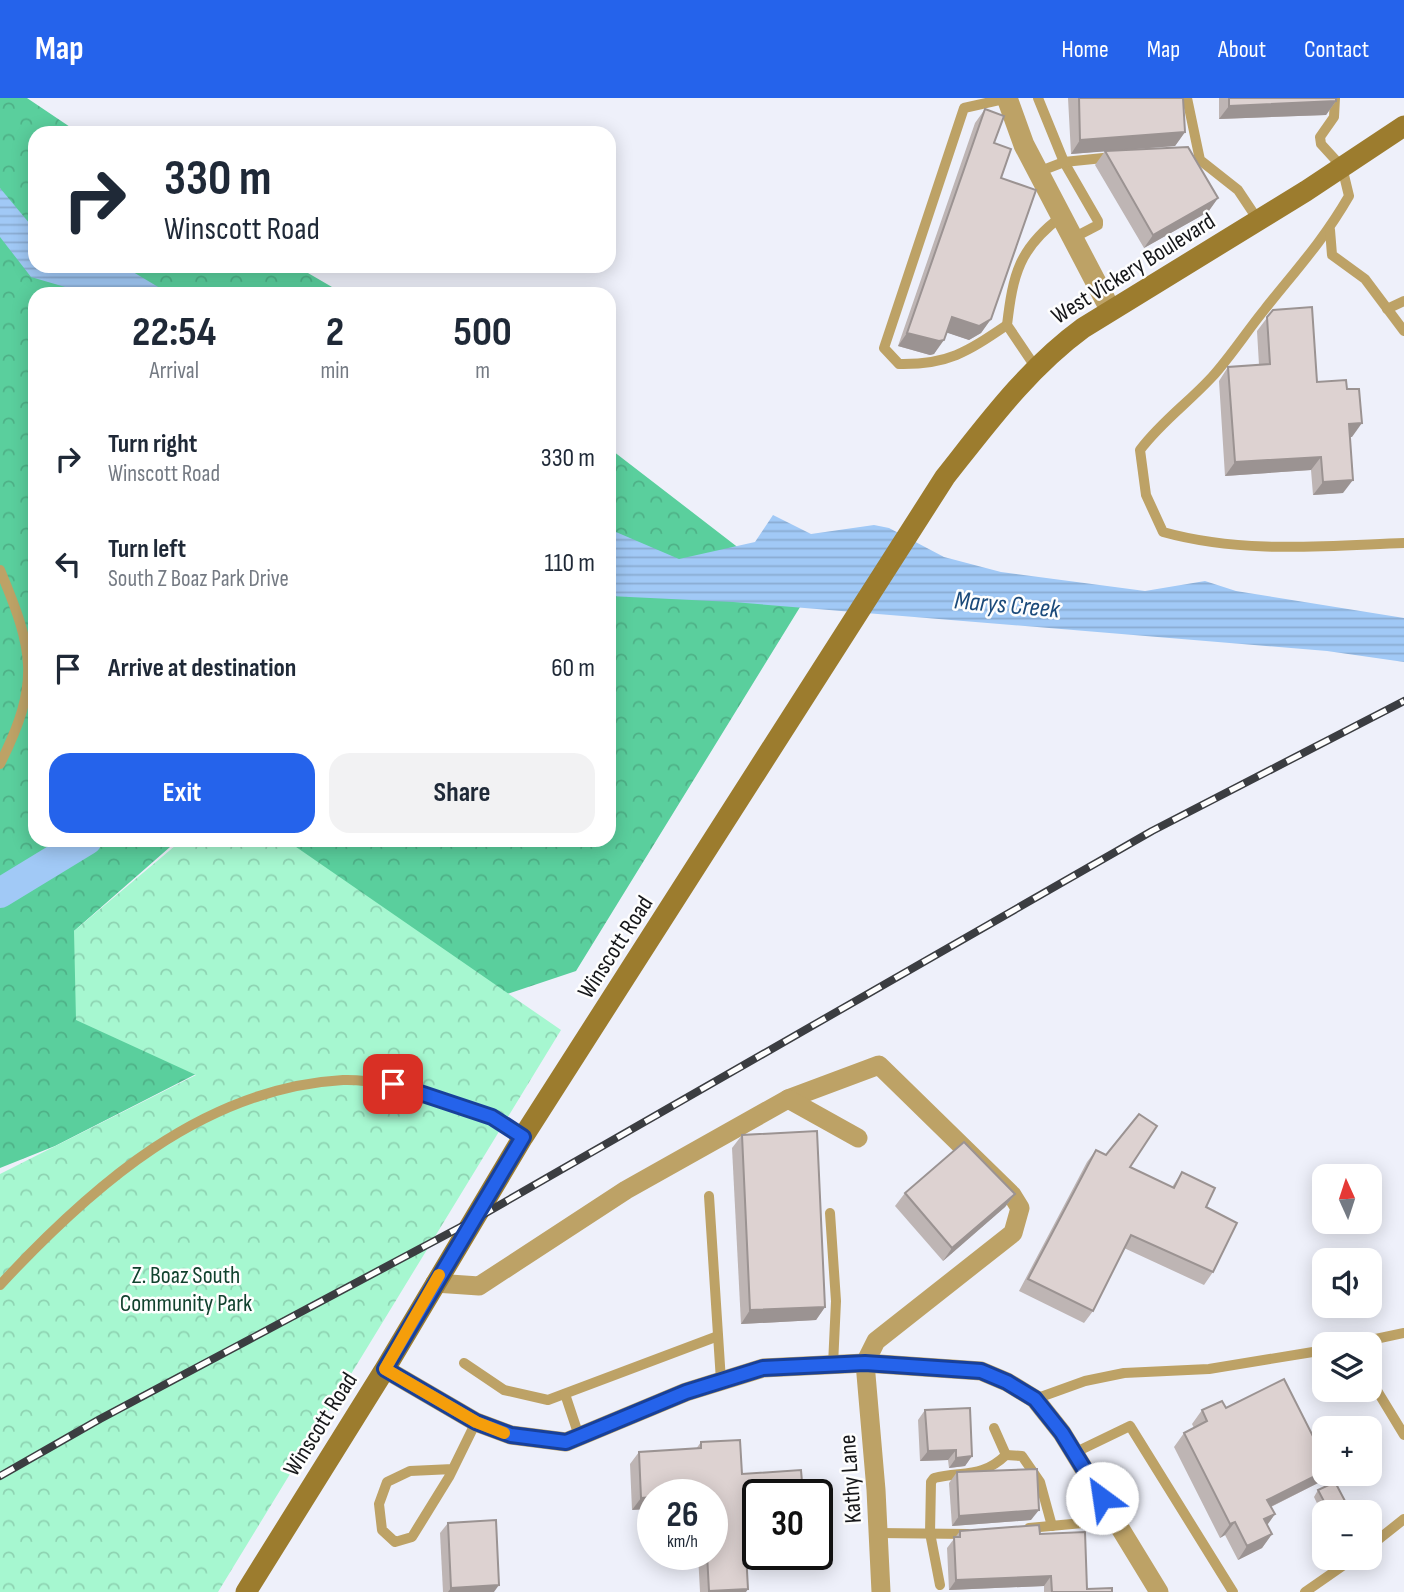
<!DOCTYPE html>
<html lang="en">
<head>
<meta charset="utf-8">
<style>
	:root { --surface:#fff; --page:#f2f2f3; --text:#1f2937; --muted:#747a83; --accent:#2563eb }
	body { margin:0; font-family:"Sofia Sans Condensed",sans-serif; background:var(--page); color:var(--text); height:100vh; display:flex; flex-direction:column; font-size:26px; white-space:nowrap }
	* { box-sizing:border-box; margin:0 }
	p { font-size:23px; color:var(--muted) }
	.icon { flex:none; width:38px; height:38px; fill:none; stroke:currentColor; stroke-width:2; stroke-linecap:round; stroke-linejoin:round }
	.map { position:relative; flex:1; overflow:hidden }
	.panel { position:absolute; left:28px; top:189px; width:588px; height:560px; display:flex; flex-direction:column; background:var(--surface); border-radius:21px; box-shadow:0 4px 18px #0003 }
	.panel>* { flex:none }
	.guide { position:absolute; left:28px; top:28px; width:588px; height:147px; border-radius:21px; box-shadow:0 4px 18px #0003; background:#fff; color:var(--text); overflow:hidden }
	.needle { width:46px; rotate:357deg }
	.fabs { position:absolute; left:1312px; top:1066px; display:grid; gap:14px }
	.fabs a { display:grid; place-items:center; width:70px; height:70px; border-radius:14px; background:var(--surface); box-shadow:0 4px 18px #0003; font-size:35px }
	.speed { position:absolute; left:637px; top:1381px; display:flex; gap:14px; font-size:35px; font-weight:700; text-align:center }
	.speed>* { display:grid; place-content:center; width:91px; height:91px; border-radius:50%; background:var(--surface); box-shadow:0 4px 18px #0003; line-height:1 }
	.speed small { font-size:18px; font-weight:400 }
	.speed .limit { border:4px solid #111; border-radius:10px; background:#fff; color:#111 }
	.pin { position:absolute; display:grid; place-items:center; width:60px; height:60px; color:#fff; margin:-30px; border-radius:14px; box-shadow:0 4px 10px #0006 }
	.me { position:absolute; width:77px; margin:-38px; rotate:329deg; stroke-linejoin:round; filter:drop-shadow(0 0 5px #0008) }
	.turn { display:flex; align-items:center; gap:24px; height:147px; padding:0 21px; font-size:32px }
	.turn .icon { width:91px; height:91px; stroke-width:2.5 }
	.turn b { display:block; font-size:49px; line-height:60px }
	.eta { display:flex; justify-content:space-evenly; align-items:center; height:119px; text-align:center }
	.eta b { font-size:42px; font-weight:700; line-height:49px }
	.primary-button { display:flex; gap:14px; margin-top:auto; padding:14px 21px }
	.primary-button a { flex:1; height:80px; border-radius:21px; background:var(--accent); color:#fff; font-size:28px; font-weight:700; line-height:80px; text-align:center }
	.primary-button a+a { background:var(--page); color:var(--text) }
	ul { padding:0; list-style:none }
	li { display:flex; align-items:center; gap:21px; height:105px; padding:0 21px }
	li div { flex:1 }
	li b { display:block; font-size:26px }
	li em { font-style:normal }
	header { display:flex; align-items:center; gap:42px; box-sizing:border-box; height:98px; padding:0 35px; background:var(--accent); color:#fff }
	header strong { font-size:33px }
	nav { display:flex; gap:38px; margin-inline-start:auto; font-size:24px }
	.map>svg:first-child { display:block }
</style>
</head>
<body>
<header>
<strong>Map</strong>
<nav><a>Home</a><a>Map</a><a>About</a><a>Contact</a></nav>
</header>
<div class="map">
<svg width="1404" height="1494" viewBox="0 0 1404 1494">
	<defs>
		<pattern id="forest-crowns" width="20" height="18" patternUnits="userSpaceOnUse" patternTransform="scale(1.75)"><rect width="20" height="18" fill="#5acf9d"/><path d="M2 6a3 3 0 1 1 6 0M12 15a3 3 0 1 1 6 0" fill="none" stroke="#4eb187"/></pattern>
		<pattern id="park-crowns" width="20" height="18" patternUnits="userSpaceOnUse" patternTransform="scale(1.75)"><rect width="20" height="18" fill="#a6f7d0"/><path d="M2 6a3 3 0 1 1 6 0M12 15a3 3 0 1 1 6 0" fill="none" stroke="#8ed3b2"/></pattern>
		<pattern id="water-rules" width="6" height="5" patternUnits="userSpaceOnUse" patternTransform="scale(1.75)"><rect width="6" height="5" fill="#a1c9f6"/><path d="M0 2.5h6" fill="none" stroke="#8aacd2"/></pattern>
	</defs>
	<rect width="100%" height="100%" fill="#eef0fa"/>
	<g fill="url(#forest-crowns)">
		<polygon points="0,0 27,0 79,35 35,35 35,168 296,168 344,196 35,196 35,742 178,742 74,833 196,976 55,1048 0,1070"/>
		<polygon points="609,350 805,501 576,873 507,896 281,742 609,742"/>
	</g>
	<polygon fill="url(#park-crowns)" points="182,742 286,742 561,932 218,1494 0,1494 0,1076 196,977 76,922 74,833"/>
	<g fill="url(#water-rules)">
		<polygon points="0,90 35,132 35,168 123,168 170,196 89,196 31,179 0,139"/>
		<polygon points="773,417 811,436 874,427 889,430 944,459 1001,474 1145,493 1205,483 1236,493 1404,520 1404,564 1327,553 733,504 609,498 609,431 679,461 755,444"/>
	</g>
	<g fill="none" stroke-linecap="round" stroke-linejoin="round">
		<polyline stroke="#a1c9f6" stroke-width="30" points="0,795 87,742"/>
		<g stroke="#bda266" stroke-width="10">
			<polyline points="1038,0 1064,64 1098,123 1098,127 1073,140"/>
			<polyline points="1187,0 1200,62 1238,92 1258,122"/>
			<path d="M1335,0L1334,19L1320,39L1321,46L1342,69L1349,98C1323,143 1296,172 1265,211C1247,233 1231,258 1212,279C1187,306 1162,323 1140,352L1146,397L1163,434C1242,456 1323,448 1404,445"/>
			<polyline points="1038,74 1064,64 1113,59"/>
			<polyline points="1330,132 1332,157 1365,181 1404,233"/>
			<polyline points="1387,211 1404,203"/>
			<path d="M1007,227C967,254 948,267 899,266L884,250L964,10L1008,0"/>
			<path d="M1036,270L1007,227C1013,176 1019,150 1062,118"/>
			<path d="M0,472C34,553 41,584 0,666"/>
			<polyline points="709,1098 721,1283"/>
			<polyline points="830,1115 836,1203 833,1267"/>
			<path d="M0,1187C91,1089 202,990 343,982C374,981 406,991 436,1000C469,1011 494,1019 523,1039"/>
			<polyline points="1352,1246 1404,1235"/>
			<polyline points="464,1265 504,1292 548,1302 718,1238"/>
			<polyline points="1370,1281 1404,1337"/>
			<polyline points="565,1296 579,1338"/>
			<polyline points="1035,1301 1085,1283 1124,1275 1209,1271 1325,1252"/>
			<polyline points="1074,1355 1130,1328 1233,1494"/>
			<polyline points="1006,1357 1022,1358 1040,1384 1052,1428"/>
			<polyline points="453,1371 410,1373 387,1384 379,1406 382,1432 395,1444 412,1439 449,1379 476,1324"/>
			<polyline points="1029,1430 1115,1422"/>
			<polyline points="878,1435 968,1436"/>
			<polyline points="1370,1448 1404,1421"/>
			<path d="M940,1487L930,1435L931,1384L934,1380C964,1373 982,1380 1006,1357L994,1330"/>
			<polyline points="1305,1494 1354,1460"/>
		</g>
		<g stroke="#bda266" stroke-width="19">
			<polyline points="788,1001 879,967 1012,1097 1020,1110 1013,1135 876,1243 865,1265 876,1392 881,1494"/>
			<polyline points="435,1185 479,1188 626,1092 788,1001 858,1040"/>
			<polyline points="385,1271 476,1324 511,1337 566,1344 686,1294 763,1270 865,1265 981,1273 1007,1284 1035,1301 1062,1335 1159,1494"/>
		</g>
		<polyline stroke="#bda266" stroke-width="21" points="1007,0 1024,47 1110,211"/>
		<path stroke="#9c7c2e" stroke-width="21" d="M246,1494L385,1271L523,1039L945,379C987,326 1027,271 1083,230L1306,93L1404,28"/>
		<g stroke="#3b3d41" stroke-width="8">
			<polyline id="rail" points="0,1378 100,1321 470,1124 1152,733 1404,603"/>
		</g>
		<use href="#rail" stroke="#fefefe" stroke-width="5" stroke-dasharray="16" stroke-linecap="butt"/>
	</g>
	<g fill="#beb5b4">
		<polygon points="1068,0 1183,0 1185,34 1175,48 1108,53 1218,100 1208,114 1144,150 1095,67 1105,53 1071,56"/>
		<polygon points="1219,0 1336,0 1336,3 1326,17 1219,21"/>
		<polygon points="985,11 994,45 1001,80 991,221 981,235 969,242 946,234 934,256 930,257 898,248 975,25"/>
		<polygon points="1273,212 1317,284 1352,339 1350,339 1343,395 1313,397 1311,372 1225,378 1219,283 1228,269 1259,267 1257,233"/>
		<polygon points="742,1037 825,1209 816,1222 741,1226 732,1050"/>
		<polygon points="1096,1052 1172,1089 1182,1074 1206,1109 1213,1174 1204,1187 1124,1150 1093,1213 1084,1225 1019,1193 1087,1064"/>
		<polygon points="905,1095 1015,1096 1005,1109 943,1163 895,1108"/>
		<polygon points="1226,1310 1320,1384 1271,1409 1275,1416 1267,1427 1272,1436 1262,1450 1238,1462 1225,1437 1220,1440 1174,1349 1184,1335 1194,1330 1192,1326 1202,1312"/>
		<polygon points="925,1312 972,1358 965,1368 949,1370 948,1362 920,1363 918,1322"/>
		<polygon points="701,1344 742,1376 758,1396 758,1447 746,1448 746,1494 700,1494 698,1456 712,1456 712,1396 653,1396 632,1412 630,1366 639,1354 696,1351"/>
		<polygon points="957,1374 1031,1422 952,1428 949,1385"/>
		<polygon points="1318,1392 1340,1410 1332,1414 1325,1414 1325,1418 1323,1418 1314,1399"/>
		<polygon points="448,1425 494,1494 443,1494 440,1435"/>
		<polygon points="960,1433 1040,1436 1087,1491 1112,1494 1044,1494 1044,1488 949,1492 947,1450"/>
	</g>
	<g fill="#9b9392">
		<polygon points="1336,3 1326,17 1219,21 1229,8"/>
		<polygon points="1185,34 1175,48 1071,56 1080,42"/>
		<polygon points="1218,100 1208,114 1144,150 1153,137"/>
		<polygon points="952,219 991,221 981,235 969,242 942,233"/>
		<polygon points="907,235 944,242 934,256 930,257 898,248"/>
		<polygon points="1362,325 1352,339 1339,339 1349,326"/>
		<polygon points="1321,359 1311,372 1225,378 1235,364"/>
		<polygon points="1353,382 1343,395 1313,397 1323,384"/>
		<polygon points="1015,1096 1005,1109 943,1163 952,1150"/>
		<polygon points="825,1209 816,1222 741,1226 750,1212"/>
		<polygon points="956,1352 948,1362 920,1363 928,1353"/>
		<polygon points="972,1358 965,1368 949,1370 956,1360"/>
		<polygon points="1325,1373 1325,1376 1326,1376 1320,1384 1258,1415 1267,1402"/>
		<polygon points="653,1399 653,1411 632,1412 641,1400"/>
		<polygon points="1345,1403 1340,1410 1332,1414 1326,1414 1328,1411"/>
		<polygon points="1039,1412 1031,1422 952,1428 959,1418"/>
		<polygon points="1275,1416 1265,1430 1264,1421"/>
		<polygon points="1235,1424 1225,1437 1220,1440 1230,1426"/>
		<polygon points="745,1436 758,1436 758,1447 736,1448"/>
		<polygon points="1272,1436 1262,1450 1238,1462 1247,1448"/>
		<polygon points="1051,1478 1044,1488 949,1492 956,1482"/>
		<polygon points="499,1487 494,1494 448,1494 451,1490"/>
		<polygon points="748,1491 746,1494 708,1494 709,1493"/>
	</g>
	<g fill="#ddd2d1" stroke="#9b9392" stroke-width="2">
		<polygon points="1079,0 1183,0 1185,34 1080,42"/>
		<polygon points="1229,0 1336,0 1336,3 1229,8"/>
		<polygon points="985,11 1004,18 994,45 1011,51 1001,80 1036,92 991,221 979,228 952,219 944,242 939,243 907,235"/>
		<polygon points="1188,49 1218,100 1153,137 1105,53"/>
		<polygon points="1312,209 1317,284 1346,282 1347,291 1359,291 1362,325 1349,326 1353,382 1323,384 1321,359 1235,364 1228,269 1270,266 1267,219 1273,212"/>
		<polygon points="1139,1016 1157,1028 1130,1069 1174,1090 1182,1074 1215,1090 1206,1109 1237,1125 1213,1174 1131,1137 1093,1213 1028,1181 1096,1052 1106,1057"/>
		<polygon points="817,1033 825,1209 750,1212 742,1037"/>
		<polygon points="964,1044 1015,1096 952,1150 905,1095"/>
		<polygon points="1284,1281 1325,1362 1325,1373 1267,1402 1275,1416 1264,1421 1272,1436 1247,1448 1235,1424 1230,1426 1184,1335 1207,1323 1202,1312 1222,1303 1226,1310"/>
		<polygon points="970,1310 972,1358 956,1360 956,1352 928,1353 925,1312"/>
		<polygon points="740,1342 742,1376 801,1372 803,1396 758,1396 758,1436 745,1436 748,1491 709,1493 707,1456 712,1456 712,1396 653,1396 653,1399 641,1400 639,1354 701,1350 701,1344"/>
		<polygon points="1037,1371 1039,1412 959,1418 957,1374"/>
		<polygon points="1335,1384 1345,1403 1328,1411 1318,1392"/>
		<polygon points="496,1422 499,1487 451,1490 448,1425"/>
		<polygon points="1039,1427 1040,1436 1085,1434 1087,1491 1112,1490 1112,1494 1052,1494 1051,1478 956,1482 954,1439 960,1439 960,1433"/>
	</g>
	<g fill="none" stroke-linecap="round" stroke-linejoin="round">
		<g stroke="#184099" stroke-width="18">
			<polyline id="route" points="393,986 492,1019 523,1039 385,1271 476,1324 511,1337 566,1344 686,1294 763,1270 865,1265 981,1273 1007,1284 1035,1301 1062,1335 1102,1400"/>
		</g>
		<use href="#route" stroke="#2563eb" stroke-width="12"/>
		<polyline stroke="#f59e0b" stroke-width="12" points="439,1177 385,1271 476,1324 504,1335"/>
	</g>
	<g text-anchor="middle" stroke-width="5" stroke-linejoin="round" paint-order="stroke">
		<g font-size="24" fill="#16171a" stroke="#fefefe">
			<text transform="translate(1133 170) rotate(-32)" y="8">West Vickery Boulevard</text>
			<text transform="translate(615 849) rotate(-57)" y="8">Winscott Road</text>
			<text transform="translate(320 1326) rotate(-58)" y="8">Winscott Road</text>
			<text transform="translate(850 1381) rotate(-94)" y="8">Kathy Lane</text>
		</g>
		<g font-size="24" fill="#11422e" stroke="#fefefe">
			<text x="186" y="1185">Z. Boaz South<tspan x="186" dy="28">Community Park</tspan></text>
		</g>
		<g font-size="26" font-style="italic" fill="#1b4a7a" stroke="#fefefe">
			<text transform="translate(1007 506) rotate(5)" y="9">Marys Creek</text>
		</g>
	</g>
</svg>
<div class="fabs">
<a><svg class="needle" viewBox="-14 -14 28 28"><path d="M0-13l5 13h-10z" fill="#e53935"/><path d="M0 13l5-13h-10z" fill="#747a83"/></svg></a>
<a><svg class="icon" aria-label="sound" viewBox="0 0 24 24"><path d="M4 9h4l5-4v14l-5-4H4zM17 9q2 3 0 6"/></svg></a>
<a><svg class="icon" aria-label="layers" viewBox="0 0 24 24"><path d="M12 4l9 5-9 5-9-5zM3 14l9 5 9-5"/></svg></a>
<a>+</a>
<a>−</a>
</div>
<div class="speed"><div>26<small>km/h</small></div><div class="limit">30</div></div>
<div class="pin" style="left:393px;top:986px;background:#d93025"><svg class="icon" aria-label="arrive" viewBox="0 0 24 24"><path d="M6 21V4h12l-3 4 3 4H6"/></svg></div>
<svg class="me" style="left:1102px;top:1400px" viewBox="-20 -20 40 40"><circle r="19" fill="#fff"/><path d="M0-13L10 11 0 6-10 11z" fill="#2563eb"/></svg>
<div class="guide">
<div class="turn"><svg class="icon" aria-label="right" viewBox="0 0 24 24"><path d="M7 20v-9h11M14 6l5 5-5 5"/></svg><div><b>330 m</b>Winscott Road</div></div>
</div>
<section class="panel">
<div class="eta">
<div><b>22:54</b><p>Arrival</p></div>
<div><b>2</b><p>min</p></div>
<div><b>500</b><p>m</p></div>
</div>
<ul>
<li><svg class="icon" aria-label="right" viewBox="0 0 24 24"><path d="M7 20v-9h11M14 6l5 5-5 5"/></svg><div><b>Turn right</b><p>Winscott Road</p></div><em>330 m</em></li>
<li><svg class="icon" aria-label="left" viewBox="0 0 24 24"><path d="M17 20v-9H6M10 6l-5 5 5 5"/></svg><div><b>Turn left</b><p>South Z Boaz Park Drive</p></div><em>110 m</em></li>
<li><svg class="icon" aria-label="arrive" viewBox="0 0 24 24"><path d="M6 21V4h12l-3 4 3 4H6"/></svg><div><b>Arrive at destination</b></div><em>60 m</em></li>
</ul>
<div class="primary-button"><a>Exit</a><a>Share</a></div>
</section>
</div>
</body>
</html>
